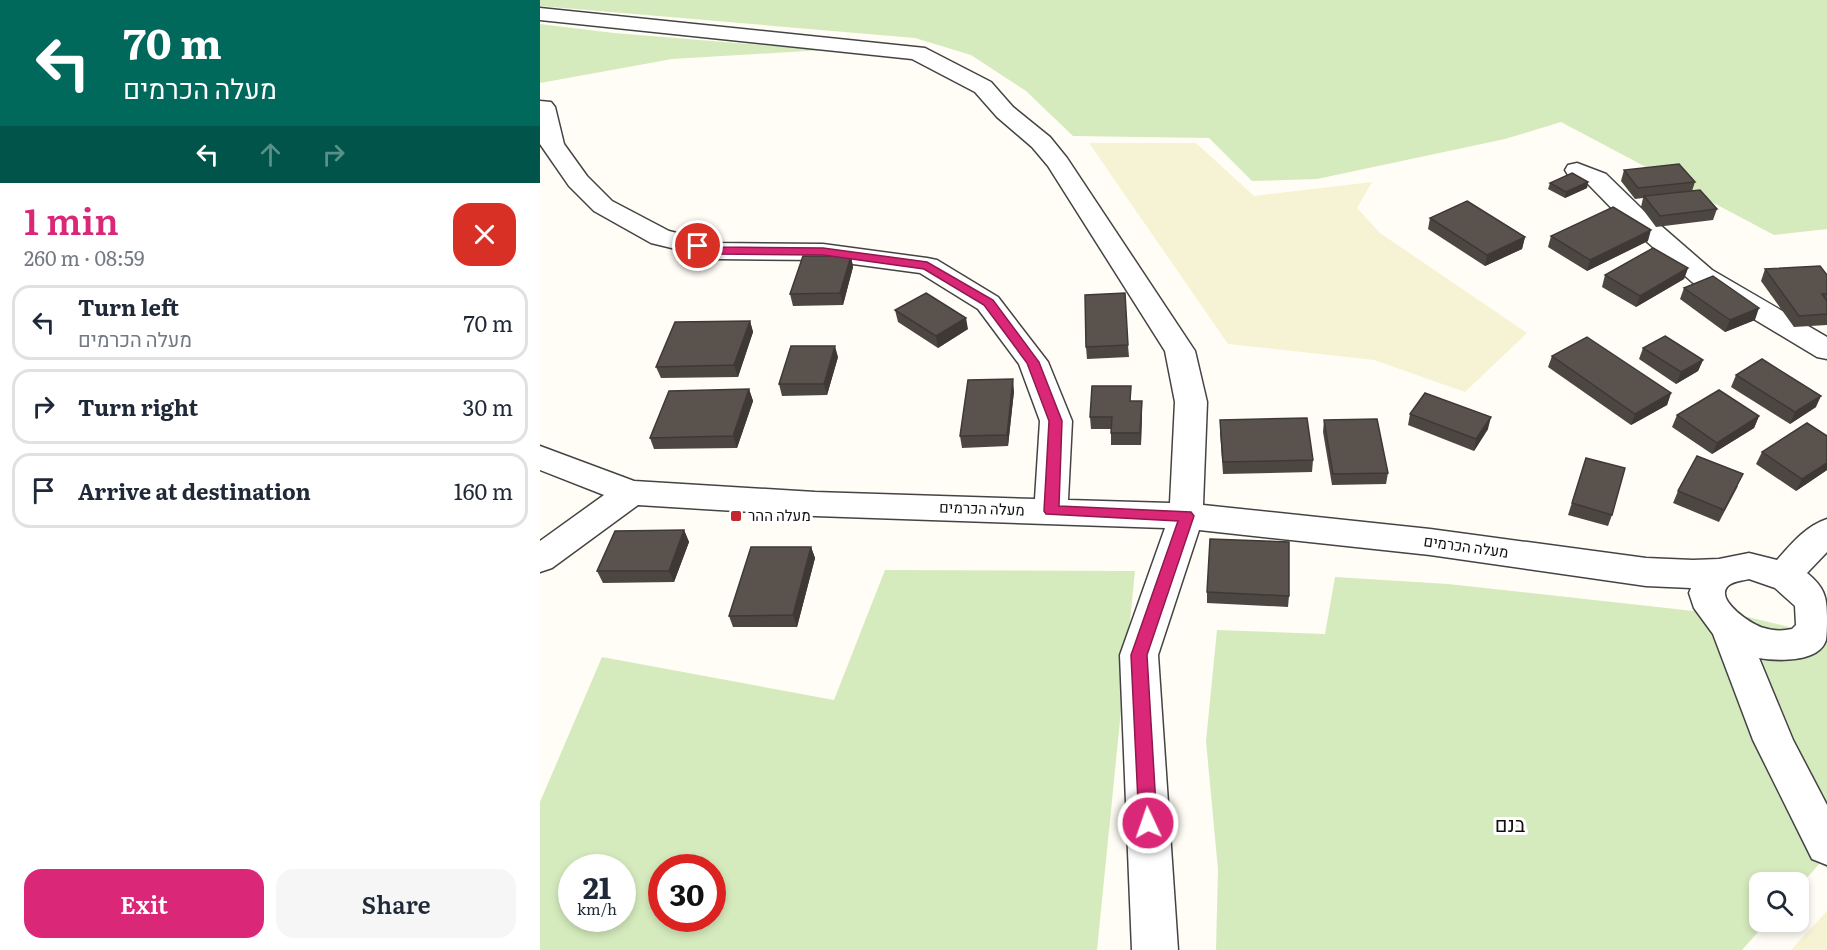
<!DOCTYPE html>
<html lang="en">
<head>
<meta charset="utf-8">
<style>
	:root { --surface:#fff; --page:#f6f6f7; --text:#1f2937; --muted:#747a83; --line:#e0e1e3; --accent:#db2777 }
	body { margin:0; font-family:Literata,Heebo,serif; background:var(--page); color:var(--text); height:100vh; display:flex; flex-direction:column; font-size:22px; white-space:nowrap }
	* { box-sizing:border-box; margin:0 }
	p { font-size:20px; color:var(--muted) }
	.icon { flex:none; width:33px; height:33px; fill:none; stroke:currentColor; stroke-width:2; stroke-linecap:round; stroke-linejoin:round }
	.map { position:relative; flex:1; overflow:hidden }
	.drawer { display:flex; flex-direction:column; background:var(--surface); width:540px }
	.drawer>* { flex:none }
	.top-card { background:#00695c; color:#fff; overflow:hidden }
	.buttons { position:absolute; left:1209px; top:872px; display:grid; gap:12px }
	.buttons a { display:grid; place-items:center; width:60px; height:60px; border-radius:12px; background:var(--surface); box-shadow:0 3px 9px #0003; font-size:30px }
	.speed { position:absolute; left:18px; top:854px; display:flex; gap:12px; font-size:30px; font-weight:700; text-align:center }
	.speed>* { display:grid; place-content:center; width:78px; height:78px; border-radius:50%; background:var(--surface); box-shadow:0 3px 9px #0003; line-height:1 }
	.speed small { font-size:15px; font-weight:400 }
	.speed .limit { border:9px solid #d22; background:#fff; color:#111 }
	.pin { position:absolute; display:grid; place-items:center; width:51px; height:51px; color:#fff; margin:-26px; border:3px solid #fff; border-radius:50%; box-shadow:0 2px 6px #0007 }
	.me { position:absolute; width:66px; margin:-33px; rotate:357deg; stroke-linejoin:round; filter:drop-shadow(0 0 4px #0008) }
	.turn { display:flex; align-items:center; gap:21px; height:126px; padding:0 24px; font-size:27px }
	.turn .icon { width:78px; height:78px; stroke-width:2.5 }
	.turn b { display:block; font-size:42px; line-height:51px }
	.lanes { display:flex; align-items:center; height:57px; padding:0 24px; background:#0003; justify-content:center; gap:30px; direction:ltr }
	.lanes .off { opacity:.35 }
	.round { display:grid; place-items:center; flex:none; width:63px; height:63px; border-radius:18px; background:var(--page) }
	.headline { display:flex; align-items:center; justify-content:space-between; height:102px; padding:0 24px }
	h1 { font-size:36px; font-weight:600; line-height:45px; color:var(--accent) }
	.button { display:flex; gap:12px; margin-top:auto; padding:12px 24px }
	.button a { flex:1; height:69px; border-radius:18px; background:var(--accent); color:#fff; font-size:24px; font-weight:600; line-height:69px; text-align:center }
	.button a+a { background:var(--page); color:var(--text) }
	ul { padding:0; list-style:none }
	li { display:flex; align-items:center; gap:18px; height:75px; margin:0 12px 9px; padding:0 12px; border:3px solid var(--line); border-radius:18px }
	li div { flex:1 }
	li b { display:block; font-size:22px }
	li em { font-style:normal }
	main { display:flex; flex:1; min-height:0 }
	.map>svg:first-child { display:block }
</style>
</head>
<body>
<main>
<section class="drawer">
<div class="top-card">
<div class="turn"><svg class="icon" aria-label="left" viewBox="0 0 24 24"><path d="M17 20v-9H6M10 6l-5 5 5 5"/></svg><div><b>70 m</b>מעלה הכרמים</div></div>
<div class="lanes"><svg class="icon" aria-label="left" viewBox="0 0 24 24"><path d="M17 20v-9H6M10 6l-5 5 5 5"/></svg><svg class="icon off" aria-label="ahead" viewBox="0 0 24 24"><path d="M12 20V5M6 11l6-6 6 6"/></svg><svg class="icon off" aria-label="right" viewBox="0 0 24 24"><path d="M7 20v-9h11M14 6l5 5-5 5"/></svg></div>
</div>
<div class="headline"><div><h1>1 min</h1><p>260 m · 08:59</p></div><a class="round" style="background:#d93025;color:#fff"><svg class="icon" aria-label="close" viewBox="0 0 24 24"><path d="M6 6l12 12M18 6L6 18"/></svg></a></div>
<ul>
<li><svg class="icon" aria-label="left" viewBox="0 0 24 24"><path d="M17 20v-9H6M10 6l-5 5 5 5"/></svg><div><b>Turn left</b><p>מעלה הכרמים</p></div><em>70 m</em></li>
<li><svg class="icon" aria-label="right" viewBox="0 0 24 24"><path d="M7 20v-9h11M14 6l5 5-5 5"/></svg><div><b>Turn right</b></div><em>30 m</em></li>
<li><svg class="icon" aria-label="arrive" viewBox="0 0 24 24"><path d="M6 21V4h12l-3 4 3 4H6"/></svg><div><b>Arrive at destination</b></div><em>160 m</em></li>
</ul>
<div class="button"><a>Exit</a><a>Share</a></div>
</section>
<div class="map">
<svg width="1287" height="950" viewBox="0 0 1287 950">
	<rect width="100%" height="100%" fill="#fffdf5"/>
	<g fill="#f6f3d4">
		<polygon points="549,143 656,143 714,196 832,182 817,208 840,233 987,333 925,392 834,360 688,344"/>
		<polygon points="1287,911 1287,950 1251,950"/>
	</g>
	<g fill="#d5ebbd" fill-rule="evenodd">
		<polygon points="0,0 1287,0 1287,229 1234,235 1021,122 965,139 777,179 712,181 669,138 533,136 486,91 431,55 375,38 0,6"/>
		<polygon points="0,24 74,33 283,50 132,59 0,83"/>
		<path d="M345,570L595,571L557,950H0V802L62,657L294,700ZM32,867H82V918H32ZM122,867H172V918H122Z"/>
		<polygon points="795,577 908,584 1208,617 1287,636 1287,868 1280,863 1259,887 1258,882 1220,882 1220,921 1228,921 1202,950 676,950 678,870 666,741 677,630 785,634"/>
	</g>
	<g fill="none" stroke-linecap="round" stroke-linejoin="round">
		<g stroke="#444" stroke-width="3">
			<g id="minor">
				<path d="M0,8L385,48L451,82L473,107L510,137L527,158L655,351L667,402L663,505L890,529L1106,558L1153,560L1179,559L1209,553L1237,560C1252,543 1266,526 1287,519V552L1267,573C1284,587 1287,596 1287,617C1287,624 1287,634 1286,640C1279,663 1237,661 1219,658L1253,740L1287,805V865L1272,859L1213,740L1173,634L1154,608L1149,593L1151,588L1106,586L890,555L659,530L618,655L638,950H592L580,655L625,528L275,516L98,505L12,568L0,572V541L64,495L0,470V446L94,481L275,492L495,499L500,421L479,364L438,309L380,273L283,260L177,259L111,243L54,211L29,186L0,144V101L11,102L15,107L24,144L47,176L72,201L129,231L177,243L283,244L387,258L397,260L458,297L508,362L532,421L528,500L630,503L635,402L625,351L508,166L492,147L457,117L435,92L372,59L0,20ZM1209,579L1235,588L1255,606L1256,625L1252,629C1243,631 1233,631 1224,628C1212,625 1176,601 1187,587C1192,581 1202,581 1209,579Z"/>
				<polygon points="1037,163 1066,174 1104,211 1172,270 1287,337 1287,359 1277,357 1152,282 1086,223 1048,184 1028,175 1025,170 1028,165"/>
			</g>
		</g>
		<use href="#minor" fill="#fff" fill-rule="evenodd"/>
	</g>
	<g fill="#4d4742">
		<polygon points="1084,170 1155,182 1152,191 1177,209 1173,220 1116,227 1101,207 1103,198 1095,199 1081,181"/>
		<polygon points="1048,182 1047,188 1025,198 1008,189 1010,183"/>
		<polygon points="890,218 985,237 982,249 945,266 888,229"/>
		<polygon points="1011,236 1108,241 1047,271 1008,247"/>
		<polygon points="311,256 313,267 303,305 253,306 250,294"/>
		<polygon points="1148,268 1144,279 1096,307 1062,287 1065,275"/>
		<polygon points="1225,269 1287,275 1287,325 1254,327 1221,281"/>
		<polygon points="1144,288 1215,320 1185,332 1140,299"/>
		<polygon points="355,310 428,329 398,348 358,322"/>
		<polygon points="210,321 213,332 198,377 121,378 116,367"/>
		<polygon points="588,345 589,357 547,359 546,347"/>
		<polygon points="1103,348 1163,360 1158,371 1136,384 1099,359"/>
		<polygon points="1012,356 1131,393 1127,405 1091,425 1008,367"/>
		<polygon points="298,357 287,395 242,396 239,384"/>
		<polygon points="1196,375 1276,407 1250,424 1191,387"/>
		<polygon points="209,389 213,401 197,448 114,449 110,438"/>
		<polygon points="474,391 468,446 422,448 420,436"/>
		<polygon points="591,401 602,412 601,445 571,445 571,429 551,429 550,417"/>
		<polygon points="870,414 948,429 934,451 868,425"/>
		<polygon points="1137,415 1219,416 1214,428 1172,454 1132,427"/>
		<polygon points="680,420 773,460 772,472 683,474 680,432"/>
		<polygon points="784,420 848,473 846,484 792,485 783,432"/>
		<polygon points="1287,436 1287,470 1256,491 1216,464 1222,452"/>
		<polygon points="1046,458 1072,515 1068,526 1028,515"/>
		<polygon points="1198,486 1179,522 1133,503 1138,491"/>
		<polygon points="144,530 149,542 134,582 63,583 57,571"/>
		<polygon points="271,547 275,558 257,627 193,627 189,616"/>
		<polygon points="667,592 749,596 748,607 667,603"/>
	</g>
	<g fill="#3f3936">
		<polygon points="1048,182 1047,188 1025,198 1026,192"/>
		<polygon points="1111,230 1108,241 1047,271 1050,260"/>
		<polygon points="985,237 982,249 945,266 947,255"/>
		<polygon points="311,256 313,267 303,305 300,293"/>
		<polygon points="1148,268 1144,279 1096,307 1100,296"/>
		<polygon points="1219,308 1215,320 1185,332 1190,320"/>
		<polygon points="426,318 428,329 398,348 396,336"/>
		<polygon points="210,321 213,332 198,377 194,365"/>
		<polygon points="295,346 298,357 287,395 284,384"/>
		<polygon points="1163,360 1158,371 1136,384 1141,372"/>
		<polygon points="473,379 474,391 468,446 467,435"/>
		<polygon points="209,389 213,401 197,448 193,436"/>
		<polygon points="1131,393 1127,405 1091,425 1095,414"/>
		<polygon points="1281,396 1276,407 1250,424 1255,412"/>
		<polygon points="602,401 602,412 601,445 600,433"/>
		<polygon points="1219,416 1214,428 1172,454 1177,443"/>
		<polygon points="951,417 948,429 934,451 936,439"/>
		<polygon points="1287,463 1287,470 1256,491 1262,479"/>
		<polygon points="144,530 149,542 134,582 129,571"/>
		<polygon points="271,547 275,558 257,627 253,615"/>
	</g>
	<g fill="#5a524d" stroke="#3f3936" stroke-width="1.5">
		<polygon points="1139,164 1155,182 1098,188 1084,170"/>
		<polygon points="1032,173 1048,182 1026,192 1010,183"/>
		<polygon points="1160,190 1177,209 1120,216 1104,196"/>
		<polygon points="927,201 985,237 947,255 890,218"/>
		<polygon points="1073,207 1111,230 1050,260 1011,236"/>
		<polygon points="1113,248 1148,268 1100,296 1065,275"/>
		<polygon points="263,256 311,256 300,293 250,294"/>
		<polygon points="1280,266 1287,275 1287,294 1282,294 1287,301 1287,314 1259,316 1225,269"/>
		<polygon points="1173,276 1219,308 1190,320 1144,288"/>
		<polygon points="386,293 426,318 396,336 355,310"/>
		<polygon points="585,293 588,345 546,347 545,295"/>
		<polygon points="210,321 194,365 116,367 135,322"/>
		<polygon points="1125,336 1163,360 1141,372 1103,348"/>
		<polygon points="1047,337 1131,393 1095,414 1012,356"/>
		<polygon points="251,346 295,346 284,384 239,384"/>
		<polygon points="1222,359 1281,396 1255,412 1196,375"/>
		<polygon points="473,379 467,435 420,436 428,380"/>
		<polygon points="552,386 591,386 590,401 602,401 600,433 571,433 572,417 550,417"/>
		<polygon points="209,389 193,436 110,438 129,391"/>
		<polygon points="1179,390 1219,416 1177,443 1137,415"/>
		<polygon points="885,393 951,417 936,439 870,414"/>
		<polygon points="767,418 773,460 683,462 680,420"/>
		<polygon points="837,419 848,473 793,474 784,420"/>
		<polygon points="1267,423 1287,436 1287,463 1262,479 1222,452"/>
		<polygon points="1157,456 1203,474 1184,510 1138,491"/>
		<polygon points="1046,458 1085,468 1072,515 1032,503"/>
		<polygon points="144,530 129,571 57,571 75,531"/>
		<polygon points="670,539 749,542 749,596 667,592"/>
		<polygon points="211,547 271,547 253,615 189,616"/>
	</g>
	<polygon fill="#db2777" stroke="#8e194d" stroke-width="1.5" points="158,243 177,247 283,248 387,262 453,300 499,362 522,421 519,506 651,512 654,516 607,655 617,823 614,828 608,831 602,828 599,823 591,655 638,521 506,514 504,511 509,421 487,363 444,305 384,269 283,255 177,254 154,249 154,244"/>
	<rect fill="#c4262e" stroke="#fff" stroke-width="2" x="190" y="510" width="12" height="12" rx="3"/>
	<g text-anchor="middle" stroke-width="6" stroke-linejoin="round" paint-order="stroke">
		<g font-size="15" fill="#111" stroke="#fff">
			<text transform="translate(442 509) rotate(2)" y="5">מעלה הכרמים</text>
			<text transform="translate(926 547) rotate(8)" y="5">מעלה הכרמים</text>
		</g>
		<g font-size="15" fill="#111" stroke="#fff" text-anchor="start">
			<text x="208" y="521">מעלה ההר</text>
		</g>
		<g font-size="20" fill="#111" stroke="#fff">
			<text x="970" y="832">בנם</text>
		</g>
	</g>
</svg>
<div class="buttons">
<a><svg class="icon" aria-label="search" viewBox="0 0 24 24"><circle cx="10" cy="10" r="6"/><path d="M15 15l6 6"/></svg></a>
</div>
<div class="speed"><div>21<small>km/h</small></div><div class="limit">30</div></div>
<div class="pin" style="left:158px;top:246px;background:#d93025"><svg class="icon" aria-label="arrive" viewBox="0 0 24 24"><path d="M6 21V4h12l-3 4 3 4H6"/></svg></div>
<svg class="me" style="left:608px;top:823px" viewBox="-20 -20 40 40"><circle r="17" fill="#db2777" stroke="#fff" stroke-width="3"/><path d="M0-11L8 9 0 5-8 9z" fill="#fff"/></svg>
</div>
</main>
</body>
</html>
